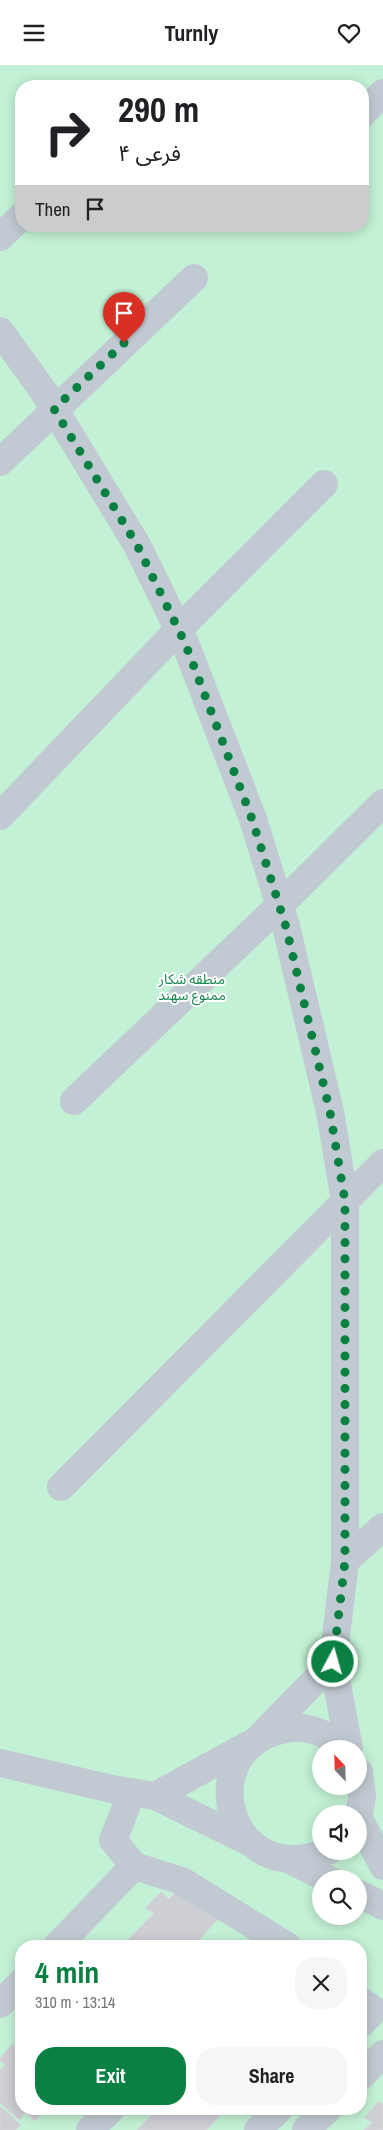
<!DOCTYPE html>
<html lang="en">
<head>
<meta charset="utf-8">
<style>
	:root { --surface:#fff; --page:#f6f6f6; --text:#202124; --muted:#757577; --accent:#0b8043 }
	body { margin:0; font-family:"Archivo Narrow","Noto Sans Arabic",sans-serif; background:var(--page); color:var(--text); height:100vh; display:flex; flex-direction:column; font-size:19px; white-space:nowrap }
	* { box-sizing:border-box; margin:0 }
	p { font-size:16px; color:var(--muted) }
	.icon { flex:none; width:28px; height:28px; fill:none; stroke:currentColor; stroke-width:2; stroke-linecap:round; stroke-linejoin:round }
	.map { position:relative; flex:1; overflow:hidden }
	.sheet { position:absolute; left:15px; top:1875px; width:352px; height:175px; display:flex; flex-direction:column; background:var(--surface); border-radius:20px; box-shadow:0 2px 12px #0003 }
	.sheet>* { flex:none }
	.banner { position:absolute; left:15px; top:15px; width:354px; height:152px; border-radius:20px; box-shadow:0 2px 12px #0003; background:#fff; color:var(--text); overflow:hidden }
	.needle { width:32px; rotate:337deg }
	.tools { position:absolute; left:312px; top:1675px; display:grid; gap:10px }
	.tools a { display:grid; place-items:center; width:55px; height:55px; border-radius:50%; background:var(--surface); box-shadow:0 2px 12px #0003; font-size:25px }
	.pin { position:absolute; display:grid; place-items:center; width:42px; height:42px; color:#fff; margin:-51px -21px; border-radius:50% 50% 50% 0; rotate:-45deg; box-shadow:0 0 5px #0007 }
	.pin .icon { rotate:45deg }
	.me { position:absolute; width:55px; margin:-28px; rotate:6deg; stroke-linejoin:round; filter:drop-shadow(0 0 4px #0008) }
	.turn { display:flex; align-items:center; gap:18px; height:105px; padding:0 20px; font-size:22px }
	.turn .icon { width:65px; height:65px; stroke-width:2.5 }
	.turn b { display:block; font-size:35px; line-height:42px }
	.then { display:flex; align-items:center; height:48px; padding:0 20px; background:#0003; gap:10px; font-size:19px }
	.round { display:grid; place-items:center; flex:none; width:52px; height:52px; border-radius:20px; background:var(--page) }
	.head { display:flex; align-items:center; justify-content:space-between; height:85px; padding:0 20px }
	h1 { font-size:30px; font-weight:700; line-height:38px; color:var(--accent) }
	.cta { display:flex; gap:10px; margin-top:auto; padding:10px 20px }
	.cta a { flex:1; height:58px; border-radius:20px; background:var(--accent); color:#fff; font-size:20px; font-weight:700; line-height:58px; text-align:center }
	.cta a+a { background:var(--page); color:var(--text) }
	header { display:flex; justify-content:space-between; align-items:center; height:65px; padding:0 20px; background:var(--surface); font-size:22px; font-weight:700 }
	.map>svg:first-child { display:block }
</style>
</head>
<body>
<header><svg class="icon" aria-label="menu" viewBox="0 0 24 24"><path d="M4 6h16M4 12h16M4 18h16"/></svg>Turnly<svg class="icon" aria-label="heart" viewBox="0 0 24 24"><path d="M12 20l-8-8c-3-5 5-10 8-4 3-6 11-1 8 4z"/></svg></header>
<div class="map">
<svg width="383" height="2065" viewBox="0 0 383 2065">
	<rect width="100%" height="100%" fill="#f5f3f3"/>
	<path fill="#c3f1d5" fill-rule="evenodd" d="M0,0H383V2065H0ZM21,21H362V161H21ZM321,1684H359V1721H321ZM321,1749H359V1786H321ZM321,1814H359V1851H321ZM21,1881H361V2044H21Z"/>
	<g fill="#cdcfd5" stroke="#d7d9de">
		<polygon points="182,1820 219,1853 198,1876 204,1881 122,1881 154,1848 145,1843 161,1827 169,1834"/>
		<polygon points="12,1979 21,1986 21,2044 47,2044 35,2056 26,2047 19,2055 0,2038 0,2005 5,2000 0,1995 0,1993"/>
		<polygon points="379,2036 383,2040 383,2065 364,2065 372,2057 364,2053"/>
		<polygon points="0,2041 21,2060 16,2065 0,2065"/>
		<polygon points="157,2044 218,2044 222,2048 207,2065 137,2065"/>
	</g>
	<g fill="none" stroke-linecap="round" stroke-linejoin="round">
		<g stroke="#c1cad2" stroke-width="28">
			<polyline points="362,49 383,28"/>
			<polyline points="0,172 21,152"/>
			<polyline points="0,266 44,327 137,480 185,578 253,754 286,861 330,1047 345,1136 345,1496 333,1597 349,1684"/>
			<polyline points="0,397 194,213"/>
			<polyline points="0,751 179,564 324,419"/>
			<polyline points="74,1036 280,840 383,738"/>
			<polyline points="61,1422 383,1098"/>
			<polyline points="345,1496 383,1462"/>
			<polyline points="257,1675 333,1597"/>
			<polyline points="132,1727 113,1775 134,1801 182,1816 287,1881"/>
			<polyline points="57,1881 134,1801"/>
			<polyline points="361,1936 374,1945 361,1959"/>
			<polyline points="0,1939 21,1918"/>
			<polyline points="361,2011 383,1989"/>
			<polyline points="90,2065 111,2044"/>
			<polyline points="258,2065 279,2044"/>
			<polyline points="306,2065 328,2044"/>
		</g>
		<g stroke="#c1cad2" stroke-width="28">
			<polyline points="0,1698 112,1724 155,1731 249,1777"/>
			<polyline points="155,1731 248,1680"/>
			<polyline points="359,1749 362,1731 359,1707"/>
			<polyline points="359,1753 383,1801"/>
			<path d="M328,1786C228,1829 188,1683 286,1664C307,1659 329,1669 344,1684"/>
			<polyline points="290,1795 328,1814"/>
			<polyline points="359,1829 383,1841"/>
		</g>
	</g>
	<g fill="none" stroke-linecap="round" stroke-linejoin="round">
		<polyline stroke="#0b8043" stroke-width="9" stroke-dasharray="0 16.2" points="124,278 54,344 137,480 185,578 252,754 286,862 330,1047 345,1136 345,1496 333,1597"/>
	</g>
	<g text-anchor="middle" stroke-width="4" stroke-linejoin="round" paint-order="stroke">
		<g font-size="14" fill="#17864f" stroke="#fff">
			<text x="192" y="919">منطقه شکار<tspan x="192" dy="16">ممنوع سهند</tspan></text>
		</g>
	</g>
</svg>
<div class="tools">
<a><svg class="needle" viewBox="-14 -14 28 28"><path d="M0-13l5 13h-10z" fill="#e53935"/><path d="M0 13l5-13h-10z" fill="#757577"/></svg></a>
<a><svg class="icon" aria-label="sound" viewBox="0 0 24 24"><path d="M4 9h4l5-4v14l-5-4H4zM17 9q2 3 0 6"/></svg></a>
<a><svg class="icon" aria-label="search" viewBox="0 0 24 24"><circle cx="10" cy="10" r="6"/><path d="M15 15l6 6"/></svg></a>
</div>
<div class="pin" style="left:124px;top:278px;background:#d93025"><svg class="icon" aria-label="arrive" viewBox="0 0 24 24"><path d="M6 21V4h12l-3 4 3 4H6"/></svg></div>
<svg class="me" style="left:333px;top:1597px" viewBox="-20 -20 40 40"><circle r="17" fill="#0b8043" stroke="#fff" stroke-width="3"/><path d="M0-11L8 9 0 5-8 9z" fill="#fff"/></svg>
<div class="banner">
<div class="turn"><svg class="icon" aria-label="right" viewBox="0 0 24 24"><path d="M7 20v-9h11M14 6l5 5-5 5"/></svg><div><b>290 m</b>فرعی ۴</div></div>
<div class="then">Then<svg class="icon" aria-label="arrive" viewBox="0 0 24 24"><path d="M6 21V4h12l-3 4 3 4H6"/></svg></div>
</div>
<section class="sheet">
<div class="head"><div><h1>4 min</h1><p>310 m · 13:14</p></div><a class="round"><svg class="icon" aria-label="close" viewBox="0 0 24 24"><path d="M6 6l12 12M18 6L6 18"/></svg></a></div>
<div class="cta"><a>Exit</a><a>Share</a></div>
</section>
</div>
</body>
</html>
